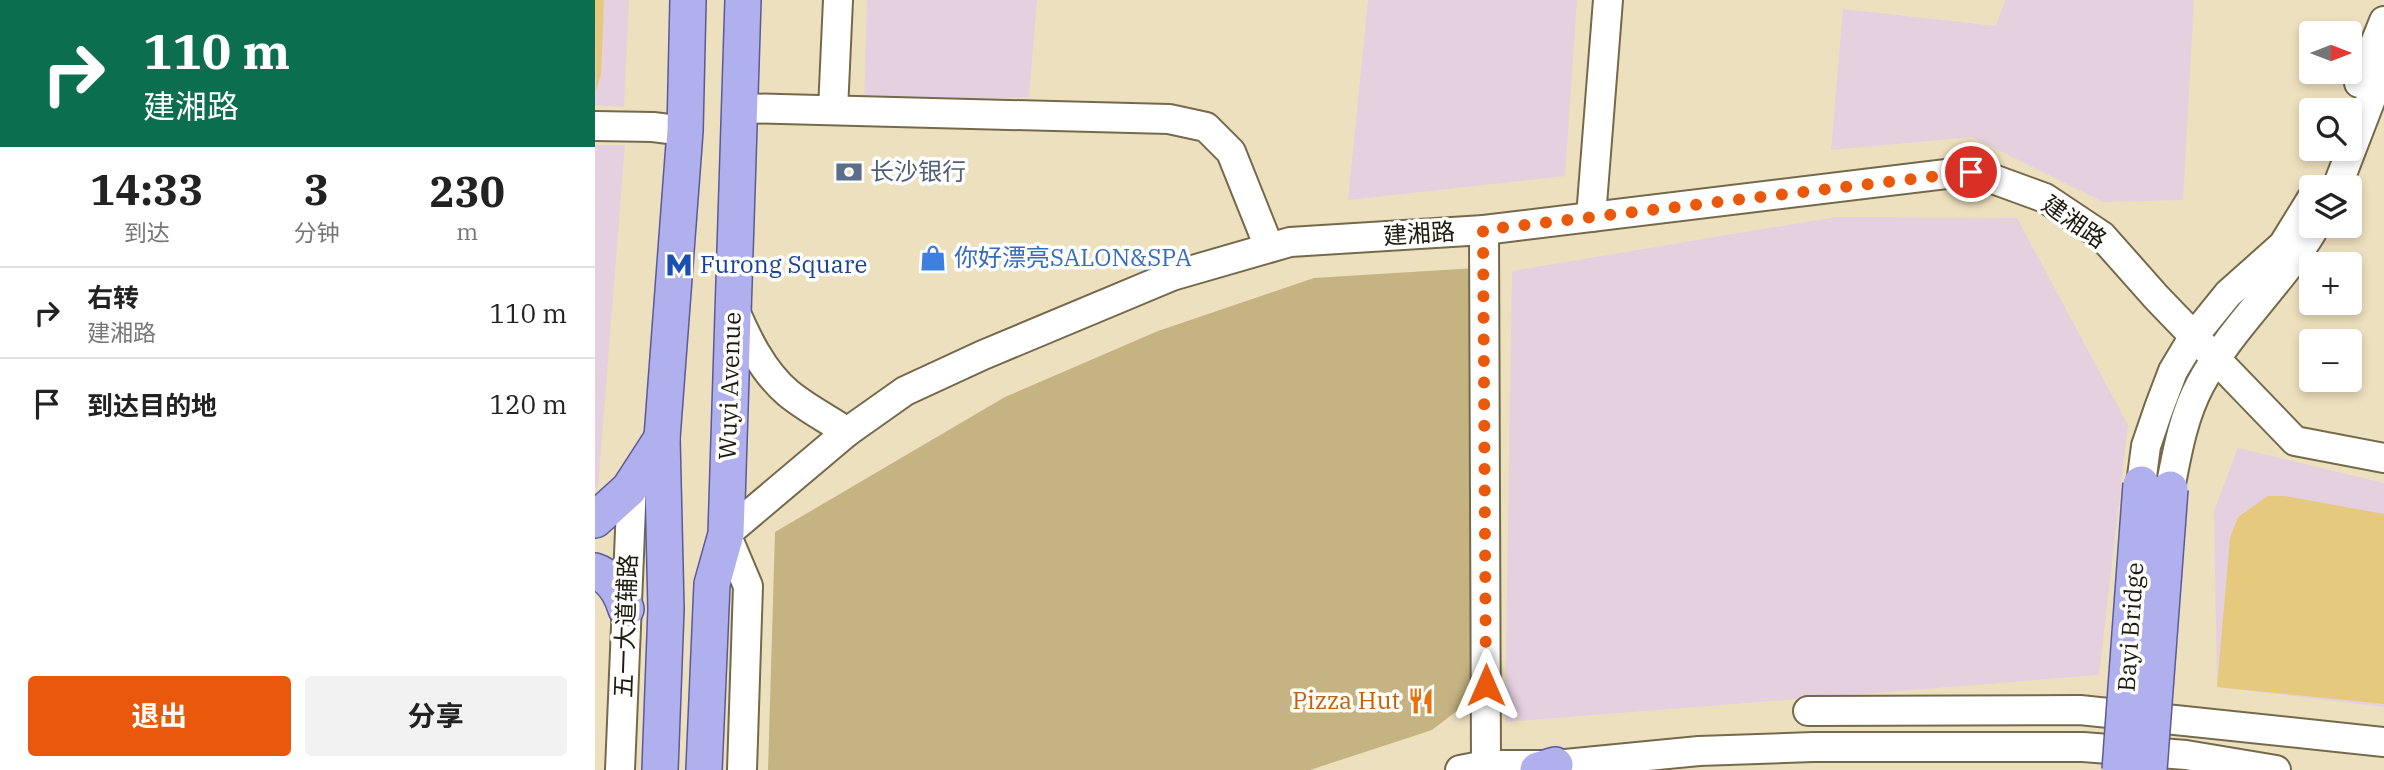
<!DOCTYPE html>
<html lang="zh">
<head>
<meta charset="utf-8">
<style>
	:root { --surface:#fff; --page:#f2f2f2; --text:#222; --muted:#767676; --line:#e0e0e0; --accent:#ea580c }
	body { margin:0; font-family:"IBM Plex Serif","Noto Sans SC",serif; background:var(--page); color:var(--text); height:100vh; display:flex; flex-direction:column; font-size:26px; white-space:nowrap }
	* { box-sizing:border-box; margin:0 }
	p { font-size:23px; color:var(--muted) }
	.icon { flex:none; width:38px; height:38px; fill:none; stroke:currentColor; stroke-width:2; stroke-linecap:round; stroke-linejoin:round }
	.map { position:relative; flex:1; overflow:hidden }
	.side { display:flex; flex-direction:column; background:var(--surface); width:595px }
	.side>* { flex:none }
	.top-card { background:#0b6e4f; color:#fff; overflow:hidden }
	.needle { width:46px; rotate:90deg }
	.buttons { position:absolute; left:1704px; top:21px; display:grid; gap:14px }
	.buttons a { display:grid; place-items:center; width:63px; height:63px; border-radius:7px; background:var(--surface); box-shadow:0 4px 10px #0003; font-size:35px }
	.pin { position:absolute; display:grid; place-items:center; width:60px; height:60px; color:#fff; margin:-30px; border:4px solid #fff; border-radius:50%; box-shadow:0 2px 7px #0007 }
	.me { position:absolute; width:77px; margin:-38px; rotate:0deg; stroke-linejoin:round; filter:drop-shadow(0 0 5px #0008) }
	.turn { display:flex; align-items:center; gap:24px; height:147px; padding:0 28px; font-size:32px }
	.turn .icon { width:91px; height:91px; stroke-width:2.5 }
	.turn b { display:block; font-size:49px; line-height:60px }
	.eta { display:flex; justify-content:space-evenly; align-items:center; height:119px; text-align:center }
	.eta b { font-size:42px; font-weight:700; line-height:49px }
	.cta { display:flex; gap:14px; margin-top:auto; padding:14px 28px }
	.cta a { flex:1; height:80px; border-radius:7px; background:var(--accent); color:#fff; font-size:28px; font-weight:700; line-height:80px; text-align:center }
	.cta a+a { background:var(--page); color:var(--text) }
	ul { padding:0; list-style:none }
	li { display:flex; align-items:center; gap:21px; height:91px; padding:0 28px; border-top:2px solid var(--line) }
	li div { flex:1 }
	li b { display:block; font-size:26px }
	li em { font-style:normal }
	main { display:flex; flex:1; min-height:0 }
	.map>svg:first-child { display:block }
</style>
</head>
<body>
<main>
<section class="side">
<div class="top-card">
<div class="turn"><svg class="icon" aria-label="right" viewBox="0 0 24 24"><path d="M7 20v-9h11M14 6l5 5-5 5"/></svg><div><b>110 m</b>建湘路</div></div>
</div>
<div class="eta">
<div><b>14:33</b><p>到达</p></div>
<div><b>3</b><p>分钟</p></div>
<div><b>230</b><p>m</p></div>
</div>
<ul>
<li><svg class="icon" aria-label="right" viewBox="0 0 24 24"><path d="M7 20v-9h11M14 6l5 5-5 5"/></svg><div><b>右转</b><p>建湘路</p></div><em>110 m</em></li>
<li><svg class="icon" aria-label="arrive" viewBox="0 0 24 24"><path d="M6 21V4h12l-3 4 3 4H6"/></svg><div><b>到达目的地</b></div><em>120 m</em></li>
</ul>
<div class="cta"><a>退出</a><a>分享</a></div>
</section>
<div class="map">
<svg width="1789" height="770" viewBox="0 0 1789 770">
	<rect width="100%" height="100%" fill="#ede0be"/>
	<g fill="#e4d0df">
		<polygon points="0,0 34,0 29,107 0,105"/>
		<polygon points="272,0 442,0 434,97 269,105"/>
		<polygon points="773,0 982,0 970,176 753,200"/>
		<polygon points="1410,0 1599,0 1588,200 1508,202 1377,137 1236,150 1248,9 1401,26"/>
		<polygon points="0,145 30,145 3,487 0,488"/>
		<polygon points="1241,217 1422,218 1533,425 1504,675 910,722 917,271"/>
		<polygon points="1643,448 1789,483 1789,707 1622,687 1619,511"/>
	</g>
	<polygon fill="#c5b381" points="881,268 877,683 863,710 837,730 715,770 173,770 180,532 410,397 563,331 719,278"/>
	<g fill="#e5c97d">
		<polygon points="0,0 9,0 6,74 1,91"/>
		<polygon points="1673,496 1690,496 1789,514 1789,704 1622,687 1635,538 1643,517"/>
	</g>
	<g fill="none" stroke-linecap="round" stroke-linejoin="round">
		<g stroke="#74694a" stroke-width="32">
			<g id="minor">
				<polyline points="1764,83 1789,21"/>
				<polyline points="144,108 574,119 611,127 636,152 674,247"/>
				<polyline points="238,110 243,0"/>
				<polyline points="0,126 58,127 90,131"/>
				<polyline points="1742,187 1789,65"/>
				<polyline points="996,217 1013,0"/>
				<polyline points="889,230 891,765"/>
				<path d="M138,306C151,337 167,371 193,393C211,408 233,419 252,432L131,534L153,586L147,770"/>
				<polyline points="252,432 310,391 388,355 577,276 695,242 889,230 1376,171 1450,198 1507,236 1562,298 1700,441 1789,458"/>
				<polyline points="1546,484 1551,446 1564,408 1578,371 1599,336 1633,294 1688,245 1717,198"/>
				<path d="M1575,489C1582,453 1588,417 1605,385C1635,329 1684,286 1717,232"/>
				<polyline points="1213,711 1485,710 1789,742"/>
				<polyline points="25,770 37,483"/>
				<polyline points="865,770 891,765 960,765 1104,751 1218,747 1488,747 1591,755 1681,770"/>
			</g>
		</g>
		<g stroke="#5a5a98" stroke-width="38">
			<g id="major">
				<polyline points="0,520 34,489 67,438"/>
				<path d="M0,571C18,577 26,593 31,609"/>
				<polyline points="65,770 71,609 67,438 90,131 93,0"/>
				<polyline points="109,770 117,584 131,534 148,0"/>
				<polyline points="943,770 960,765"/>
			</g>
		</g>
		<use href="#minor" stroke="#fff" stroke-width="28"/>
		<use href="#major" stroke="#b0b0ee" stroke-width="35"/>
		<g stroke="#5a5a98" stroke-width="38" stroke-linecap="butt">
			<g id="major-bridge">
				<polyline points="1525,770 1546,484"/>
				<polyline points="1554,770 1575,489"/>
			</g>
		</g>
		<use href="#major-bridge" stroke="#b0b0ee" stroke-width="35"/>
	</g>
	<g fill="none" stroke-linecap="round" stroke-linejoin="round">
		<polyline stroke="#ea580c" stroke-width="12" stroke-dasharray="0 21.6" points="891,685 888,230 1376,172"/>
	</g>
	<defs>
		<g id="bank-bare" transform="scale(2.1)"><path d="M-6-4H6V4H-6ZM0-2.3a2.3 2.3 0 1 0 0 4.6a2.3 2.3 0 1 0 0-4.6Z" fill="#5c6f8a" stroke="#fff" stroke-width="2.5" paint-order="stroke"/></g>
		<g id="shop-bare" transform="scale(2.1)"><path d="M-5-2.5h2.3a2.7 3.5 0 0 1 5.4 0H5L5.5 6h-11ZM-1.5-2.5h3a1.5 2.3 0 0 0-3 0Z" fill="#3f7fe0" stroke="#fff" stroke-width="2.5" paint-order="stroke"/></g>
		<g id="metro-bare" transform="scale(2.1)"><path d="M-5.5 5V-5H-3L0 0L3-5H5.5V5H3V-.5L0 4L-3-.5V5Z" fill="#1a4fb4" stroke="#fff" stroke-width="2.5" paint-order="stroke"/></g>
		<g id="restaurant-bare" transform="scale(2.1)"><path d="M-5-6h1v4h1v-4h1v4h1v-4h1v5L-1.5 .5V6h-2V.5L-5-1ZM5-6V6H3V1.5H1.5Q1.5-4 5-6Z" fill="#e8710a" stroke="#fff" stroke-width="2.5" paint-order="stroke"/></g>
	</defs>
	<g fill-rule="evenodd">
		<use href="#bank-bare" x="254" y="172"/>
		<use href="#shop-bare" x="338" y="258"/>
		<use href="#metro-bare" x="84" y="265"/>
		<use href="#restaurant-bare" x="826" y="701"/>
	</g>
	<g text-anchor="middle" stroke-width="7" stroke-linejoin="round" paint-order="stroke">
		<g font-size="24" fill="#4e5e75" stroke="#fff" text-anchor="start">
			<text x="275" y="180">长沙银行</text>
		</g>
		<g font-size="24" fill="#1e1a0d" stroke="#fff">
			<text transform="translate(1479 222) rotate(35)" y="8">建湘路</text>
			<text transform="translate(824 234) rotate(-4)" y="8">建湘路</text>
			<text transform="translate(135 386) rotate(-88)" y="8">Wuyi Avenue</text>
			<text transform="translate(31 626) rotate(-88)" y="8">五一大道辅路</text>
			<text transform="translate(1536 627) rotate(-86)" y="8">Bayi Bridge</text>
		</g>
		<g font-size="24" fill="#366cbe" stroke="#fff" text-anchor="start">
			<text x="359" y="266">你好漂亮SALON&amp;SPA</text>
		</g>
		<g font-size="24" fill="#164399" stroke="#fff" text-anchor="start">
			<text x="105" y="273">Furong Square</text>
		</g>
		<g font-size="24" fill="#c56008" stroke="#fff" text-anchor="end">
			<text x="805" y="709">Pizza Hut</text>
		</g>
	</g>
</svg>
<div class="buttons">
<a><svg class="needle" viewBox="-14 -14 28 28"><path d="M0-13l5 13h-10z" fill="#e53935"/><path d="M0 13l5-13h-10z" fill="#767676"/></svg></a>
<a><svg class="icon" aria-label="search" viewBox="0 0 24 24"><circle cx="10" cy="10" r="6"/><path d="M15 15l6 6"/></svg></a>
<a><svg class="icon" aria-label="layers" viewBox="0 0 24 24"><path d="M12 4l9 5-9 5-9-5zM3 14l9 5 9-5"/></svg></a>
<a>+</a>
<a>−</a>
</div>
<div class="pin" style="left:1376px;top:172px;background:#d93025"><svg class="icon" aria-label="arrive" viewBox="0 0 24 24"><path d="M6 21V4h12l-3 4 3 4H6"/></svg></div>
<svg class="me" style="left:891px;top:685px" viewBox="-20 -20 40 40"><path d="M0-17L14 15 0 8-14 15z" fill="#ea580c" stroke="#fff" stroke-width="4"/></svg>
</div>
</main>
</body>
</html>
